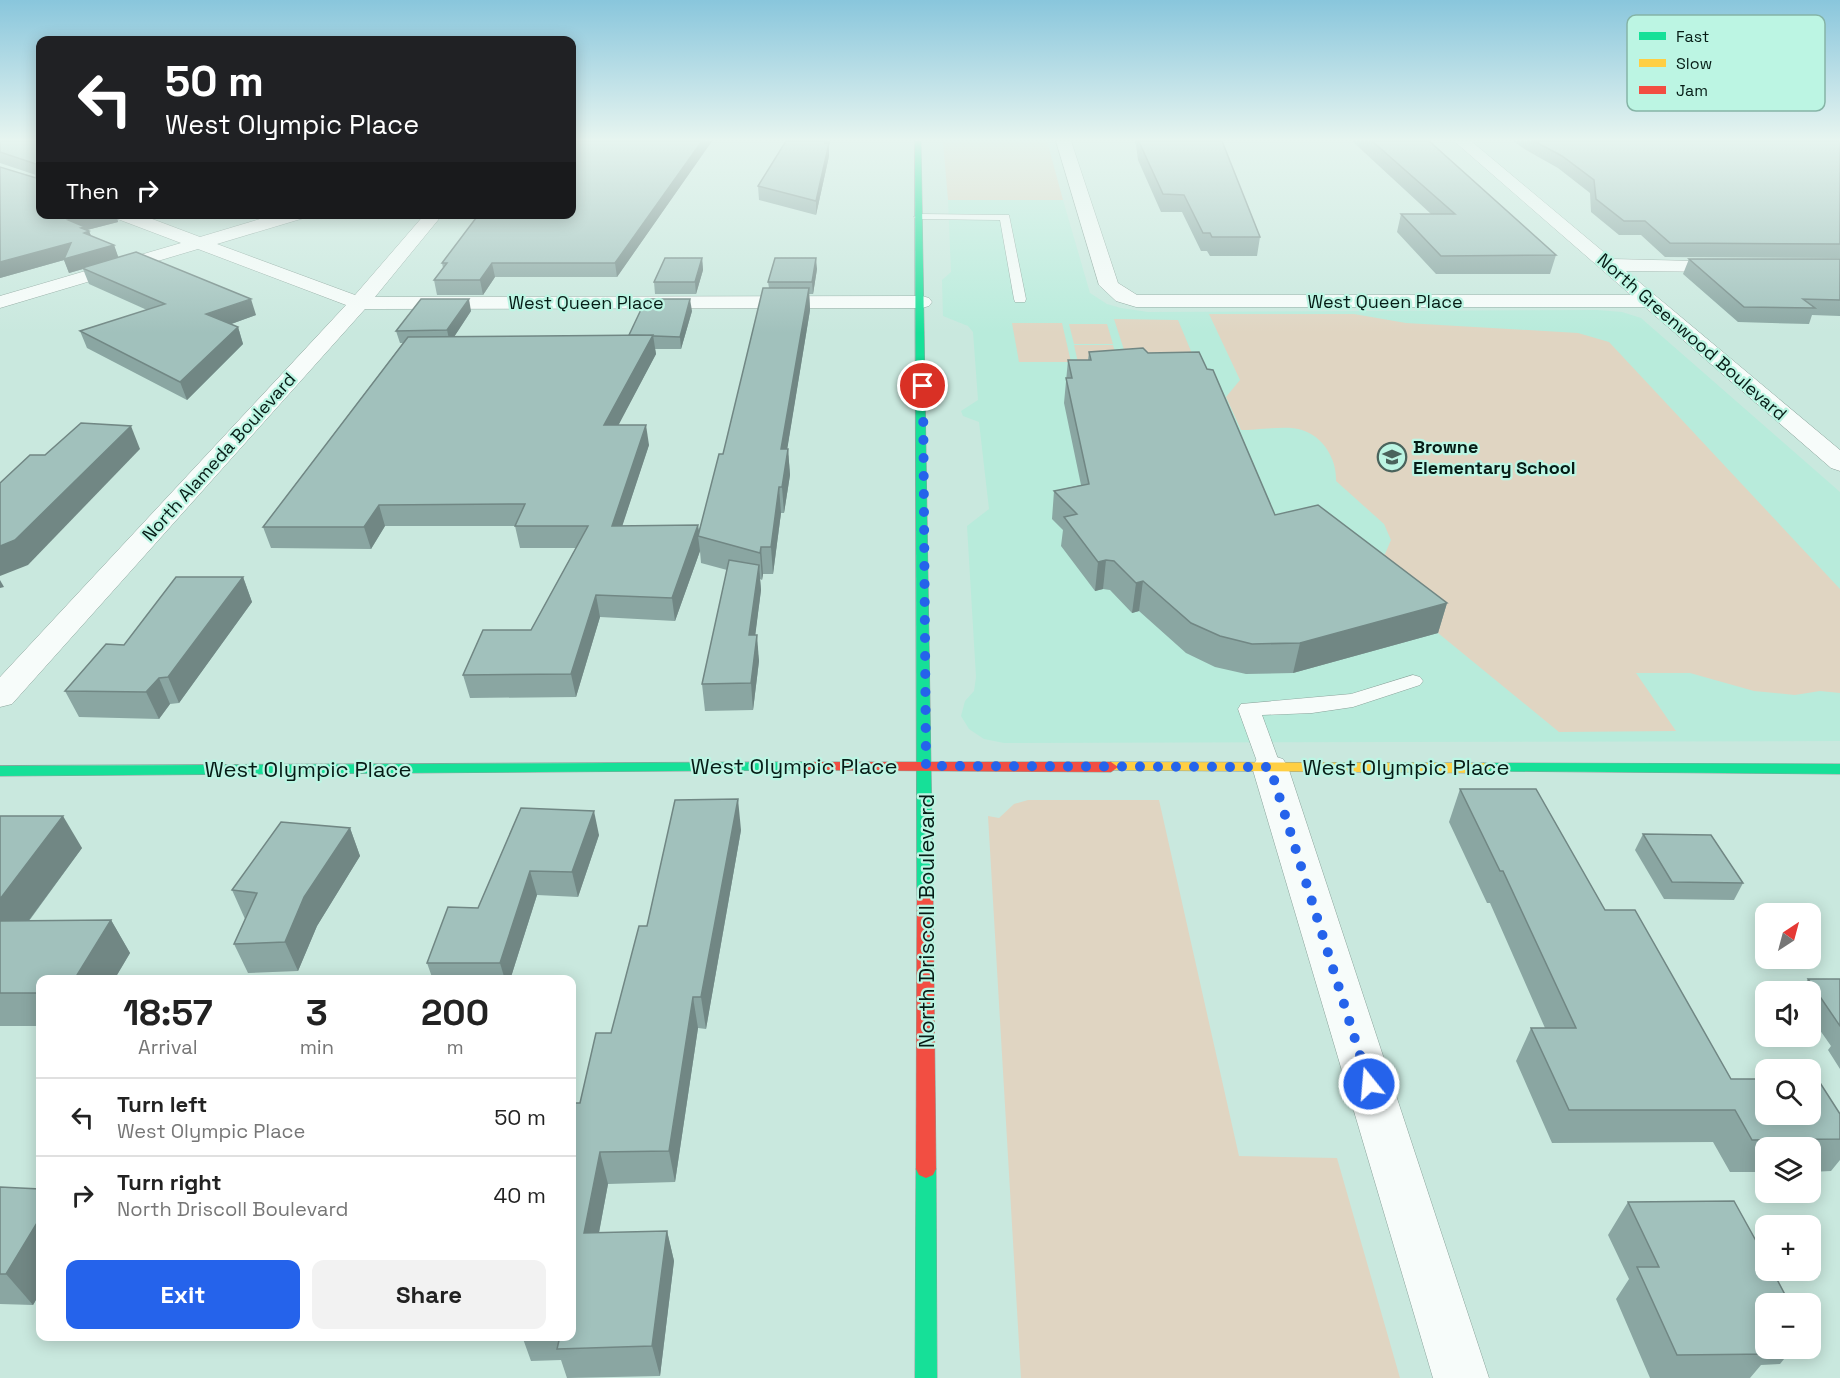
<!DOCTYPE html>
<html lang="en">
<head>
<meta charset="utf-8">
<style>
	:root { --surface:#fff; --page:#f2f2f2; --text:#222; --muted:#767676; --line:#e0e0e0; --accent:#2563eb }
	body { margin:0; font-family:"Space Grotesk",sans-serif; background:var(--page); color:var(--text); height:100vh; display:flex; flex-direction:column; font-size:22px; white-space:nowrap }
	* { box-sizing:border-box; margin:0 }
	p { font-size:20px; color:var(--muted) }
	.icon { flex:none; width:33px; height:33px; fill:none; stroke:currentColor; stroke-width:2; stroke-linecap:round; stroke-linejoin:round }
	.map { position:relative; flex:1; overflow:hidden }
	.sheet { position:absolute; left:36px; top:975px; width:540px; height:366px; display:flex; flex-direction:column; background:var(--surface); border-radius:12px; box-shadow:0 3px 15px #0003 }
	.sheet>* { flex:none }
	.hud { position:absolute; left:36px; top:36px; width:540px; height:183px; border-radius:12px; box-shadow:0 3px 15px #0003; background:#202124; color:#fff; overflow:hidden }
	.needle { width:39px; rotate:36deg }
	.controls { position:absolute; left:1755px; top:903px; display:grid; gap:12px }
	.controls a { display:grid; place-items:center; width:66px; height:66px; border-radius:12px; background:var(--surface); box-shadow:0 3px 15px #0003; font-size:30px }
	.pin { position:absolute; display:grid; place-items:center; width:51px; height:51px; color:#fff; margin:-26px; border:3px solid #fff; border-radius:50%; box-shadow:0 2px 6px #0007 }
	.me { position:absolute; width:66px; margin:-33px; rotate:343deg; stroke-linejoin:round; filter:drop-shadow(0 0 4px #0008) }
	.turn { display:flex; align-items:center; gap:21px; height:126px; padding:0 30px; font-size:27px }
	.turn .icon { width:78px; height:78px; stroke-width:2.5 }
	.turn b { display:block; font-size:42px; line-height:51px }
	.then { display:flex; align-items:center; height:57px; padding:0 30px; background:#0003; gap:12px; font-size:22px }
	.eta { display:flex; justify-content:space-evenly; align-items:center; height:102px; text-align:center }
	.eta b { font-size:36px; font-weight:700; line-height:42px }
	.button { display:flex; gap:12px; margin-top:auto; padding:12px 30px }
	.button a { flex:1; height:69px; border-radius:12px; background:var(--accent); color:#fff; font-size:24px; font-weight:700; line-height:69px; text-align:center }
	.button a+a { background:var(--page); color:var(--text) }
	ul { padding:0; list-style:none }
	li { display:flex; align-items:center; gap:18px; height:78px; padding:0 30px; border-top:2px solid var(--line) }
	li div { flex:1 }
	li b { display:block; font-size:22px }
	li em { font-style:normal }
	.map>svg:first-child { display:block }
</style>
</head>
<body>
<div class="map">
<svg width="1840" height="1378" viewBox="0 0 1840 1378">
	<rect width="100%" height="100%" fill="#c9e8de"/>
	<polygon fill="#b8ebdb" points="948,200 1063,200 1090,293 1107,304 1121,308 1148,312 1597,310 1622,312 1641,318 1840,492 1840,741 1004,743 984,739 969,729 961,716 965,701 974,691 976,677 967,526 989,509 979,422 963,416 961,411 978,400 973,332 968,326 943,316 942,280 951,272"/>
	<g fill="#e0d5c2">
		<polygon points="943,141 1047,141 1063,200 948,200"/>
		<path d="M1209,314H1354L1406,323L1578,333L1609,342L1840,589V693L1820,691L1795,695L1754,691L1690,673H1636L1676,731L1559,732L1438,633L1372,564L1385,554L1391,540L1384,524L1336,481C1337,460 1324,437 1302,430C1288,425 1257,430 1241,430L1226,397L1240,380Z"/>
		<polygon points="1114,319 1178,320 1193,356 1126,356"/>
		<polygon points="1012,323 1062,323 1071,362 1019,362"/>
		<polygon points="1069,324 1107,324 1113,344 1074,344"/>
		<polygon points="1074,345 1113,345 1119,367 1079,367"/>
		<polygon points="1028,800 1159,800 1239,1156 1337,1158 1400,1378 1021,1378 988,816 999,818 1014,804"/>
	</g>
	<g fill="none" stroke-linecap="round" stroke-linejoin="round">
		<g stroke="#8aa29a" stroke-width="1">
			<g id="lane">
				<polygon points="920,214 1009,215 1026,299 1025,302 1015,302 1014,299 1000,220 916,219 914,217"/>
				<polygon points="1413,675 1420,677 1423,681 1420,685 1353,707 1312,713 1262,715 1281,767 1278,772 1270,774 1262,772 1259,767 1238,709 1241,704 1351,694"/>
			</g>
		</g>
		<g stroke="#8aa29a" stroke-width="1">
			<g id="street">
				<polygon points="1056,141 1071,141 1118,283 1137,295 1631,295 1454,141 1471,141 1612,259 1737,262 1740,266 1730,272 1626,271 1840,450 1840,471 1831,468 1645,307 1136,307 1116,301 1099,285"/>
				<polygon points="113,214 139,214 200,237 277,214 306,214 304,218 217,244 355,295 425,214 443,214 375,297 922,296 929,298 932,302 929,306 922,308 365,309 12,704 0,707 0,677 346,305 198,249 0,308 0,296 181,243 115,218"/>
				<polygon points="1270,755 1283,759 1288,767 1489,1378 1433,1378 1252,767 1257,759"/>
			</g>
		</g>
		<g stroke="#8aa29a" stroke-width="1">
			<g id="fast">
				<polygon points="915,141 921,141 933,895 931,899 925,901 919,899 917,895"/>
				<polygon points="807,762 814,767 812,770 0,776 0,766"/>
				<polygon points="1484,763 1840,764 1840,774 1479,771 1477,768 1479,765"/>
				<polygon points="926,1160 933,1163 936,1169 937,1378 915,1378 916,1169 919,1163"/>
			</g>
		</g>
		<g stroke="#8aa29a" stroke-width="1">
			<polygon id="slow" points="1111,762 1484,763 1491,768 1484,773 1106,770 1104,767"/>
		</g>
		<g stroke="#8aa29a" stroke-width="1">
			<g id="jam">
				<polygon points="807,762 1111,762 1118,767 1111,772 802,770 800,767"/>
				<polygon points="925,889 931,891 933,895 936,1169 933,1175 926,1178 919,1175 916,1169 917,895 919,891"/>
			</g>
		</g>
		<use href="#lane" fill="#f7fcfa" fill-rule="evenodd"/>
		<use href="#street" fill="#f7fcfa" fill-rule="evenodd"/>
		<use href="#fast" fill="#16e098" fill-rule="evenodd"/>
		<use href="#slow" fill="#ffcf43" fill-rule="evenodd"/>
		<use href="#jam" fill="#f24e42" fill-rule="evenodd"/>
	</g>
	<g fill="#8aa6a2">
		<polygon points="0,141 40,141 40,214 116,214 118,222 87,230 89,231 91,236 114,245 118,257 256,315 231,324 238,327 243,344 187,400 87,348 80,331 147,310 89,284 83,269 69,273 64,260 0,278 0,167 36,178 36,175 0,163"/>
		<polygon points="712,141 617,277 495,277 483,295 437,295 434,280 443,268 442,263"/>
		<polygon points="786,141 830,141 829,145 829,156 816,215 759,200 758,186"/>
		<polygon points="1134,141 1222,141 1260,237 1257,256 1210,256 1207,251 1201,251 1182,212 1161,212 1138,160 1136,145"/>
		<polygon points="1352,141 1429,141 1556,255 1550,274 1436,274 1397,232 1401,214 1431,214"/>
		<polygon points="1513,141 1840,141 1840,258 1665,257 1641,235 1619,235 1591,212 1590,193 1558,168 1526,150"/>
		<polygon points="702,258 703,270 696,294 655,294 654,282"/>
		<polygon points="1689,259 1840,259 1840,316 1812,315 1809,324 1738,322 1683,274"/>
		<polygon points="817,269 813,294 809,294 810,310 787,449 788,449 790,475 784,513 781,513 773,574 763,574 762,580 760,579 761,590 755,635 759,661 753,710 705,711 702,684 727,570 701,563 700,551 675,621 600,617 576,697 470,698 463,675 531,630 576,548 520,548 515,526 385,526 371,549 271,548 263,527 403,343 400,343 396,331 471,311 454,337 629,335 692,311 681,349 655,349 656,354 618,425 649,445 622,526 699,530 723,454 769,288 768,282"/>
		<polygon points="1089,352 1148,353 1207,369 1275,515 1447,603 1438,633 1293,673 1246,674 1215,667 1186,653 1139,611 1132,613 1110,590 1103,589 1095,591 1061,546 1063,530 1052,519 1054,491 1081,485 1064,403 1068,360 1088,360"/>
		<polygon points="243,577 252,602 179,703 170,704 159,719 79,717 65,691 124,645"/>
		<polygon points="1460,789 1605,910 1731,1079 1840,1114 1840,1160 1831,1171 1810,1172 1810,1148 1766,1148 1766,1172 1730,1172 1713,1142 1552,1143 1516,1061 1531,1028 1545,1028 1490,903 1487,903 1449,822"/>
		<polygon points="521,808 599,835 578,897 537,895 510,980 433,980 427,963 478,908"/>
		<polygon points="0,816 82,848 29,921 111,920 130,953 114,980 40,980 40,1026 0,1026"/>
		<polygon points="350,828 360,856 317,926 298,971 248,973 234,944 245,919 232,890"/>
		<polygon points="741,830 706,1029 698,1028 675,1182 608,1184 599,1233 667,1231 674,1261 660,1376 567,1378 561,1360 531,1361 522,1336 572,1336 580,1103 611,1033 647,926"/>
		<polygon points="1643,834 1743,883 1734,900 1664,899 1635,850"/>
		<polygon points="1808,979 1840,979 1840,1069 1828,1050 1831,1046 1810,1016 1810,992 1800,992"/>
		<polygon points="0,1187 40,1189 40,1293 33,1305 0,1304"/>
		<polygon points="1628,1202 1766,1304 1766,1348 1793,1348 1780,1364 1761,1365 1750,1378 1650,1378 1616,1299 1629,1279 1608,1235"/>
	</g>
	<g fill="#718784">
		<polygon points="702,141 712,141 617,277 615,263"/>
		<polygon points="826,141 830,141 829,145 829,156 816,215 816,201"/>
		<polygon points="90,214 116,214 118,222 87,230 89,231 95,245 68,220"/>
		<polygon points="71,243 114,245 119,259 82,268 83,269 69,273 64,260 0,278 0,262"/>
		<polygon points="702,258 703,270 696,294 695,282"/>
		<polygon points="816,258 817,269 813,294 812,282"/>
		<polygon points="492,263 495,277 483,295 480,280"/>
		<polygon points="809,288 810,310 783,475 781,449"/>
		<polygon points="251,299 256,315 212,331 206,314"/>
		<polygon points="469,299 471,311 450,343 447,330"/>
		<polygon points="690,299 692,311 681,349 680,337"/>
		<polygon points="238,327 243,344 187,400 180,382"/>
		<polygon points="653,335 656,354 608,445 604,425"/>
		<polygon points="646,425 649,445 615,548 612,526"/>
		<polygon points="131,426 140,449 28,565 0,576 0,546"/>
		<polygon points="788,449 790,475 784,513 782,487"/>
		<polygon points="779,487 781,513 773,574 771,547"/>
		<polygon points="379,505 385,526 371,549 364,527"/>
		<polygon points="698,525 700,536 698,536 700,551 675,621 672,598"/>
		<polygon points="761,547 763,574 762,580 760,553"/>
		<polygon points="1106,560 1103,589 1095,591 1098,562"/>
		<polygon points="759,565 761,590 752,661 749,635"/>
		<polygon points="243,577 252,602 179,703 168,677"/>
		<polygon points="0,580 4,587 0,588"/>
		<polygon points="1143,581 1139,611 1132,613 1136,583"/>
		<polygon points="596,595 600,617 576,697 571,674"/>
		<polygon points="1447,603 1438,633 1293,673 1300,643"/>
		<polygon points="757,635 759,661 753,710 751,683"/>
		<polygon points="159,678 170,704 159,719 146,692"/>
		<polygon points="738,799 741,830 706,1029 701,997"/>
		<polygon points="594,811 599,835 578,897 572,872"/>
		<polygon points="63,816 82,848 4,954 0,948 0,899"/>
		<polygon points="350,828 360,856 317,926 298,971 285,942 304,897"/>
		<polygon points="530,871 537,895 510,980 505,980 500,963"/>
		<polygon points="111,920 130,953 114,980 74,980"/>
		<polygon points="693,997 698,1028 675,1182 669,1151"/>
		<polygon points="600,1152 608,1184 593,1264 584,1233"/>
		<polygon points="40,1218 40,1293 33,1305 6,1274"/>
		<polygon points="667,1231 674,1261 660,1376 652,1346"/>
	</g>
	<g fill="#a1c1bc" stroke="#718784" stroke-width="1.5">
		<polygon points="0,141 40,141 40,214 90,214 68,220 85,227 81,228 89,231 84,233 114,245 64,259 71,243 0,262 0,167 36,178 36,164 0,152"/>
		<polygon points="572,141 702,141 615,263 492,263 480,280 434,280 447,263 442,263 479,214 572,214"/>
		<polygon points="786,141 826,141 825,143 829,143 816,201 758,186"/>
		<polygon points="1139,141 1222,141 1260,237 1212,237 1210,233 1203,233 1184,195 1163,194 1140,144"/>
		<polygon points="1372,141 1429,141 1556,255 1441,256 1401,214 1455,214"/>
		<polygon points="1534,141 1840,141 1840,244 1670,243 1645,221 1624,221 1596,199 1594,180 1562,156"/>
		<polygon points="136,252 251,299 206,314 238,327 180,382 80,331 165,304 82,268"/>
		<polygon points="665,258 702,258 695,282 654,282"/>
		<polygon points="775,258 816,258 812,282 768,282"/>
		<polygon points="1689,259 1840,259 1840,300 1803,299 1815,308 1744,307"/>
		<polygon points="763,288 809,288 781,449 788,449 782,487 779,487 771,547 761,547 760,553 698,536 719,454 723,454"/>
		<polygon points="421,299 469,299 447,330 396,331"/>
		<polygon points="646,299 690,299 680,337 629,335"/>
		<polygon points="653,335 604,425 646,425 612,526 698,525 672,598 596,595 571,674 463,675 483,630 531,630 588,526 515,526 525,504 379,505 364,527 263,527 408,337"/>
		<polygon points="1143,348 1148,353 1199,352 1207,369 1213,370 1275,515 1318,505 1447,603 1300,643 1252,644 1220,636 1191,623 1143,581 1136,583 1114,561 1106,560 1098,562 1064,517 1077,514 1054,491 1089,484 1066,378 1072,378 1068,360 1091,360 1089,352"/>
		<polygon points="81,423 131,426 15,540 0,546 0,483 30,455 45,455"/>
		<polygon points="729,560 759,565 749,635 757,635 751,683 702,684"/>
		<polygon points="176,577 243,577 168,677 159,678 146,692 65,691 106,644 124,645"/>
		<polygon points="1460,789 1536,789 1605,910 1635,910 1731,1079 1766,1079 1766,1114 1810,1114 1810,1078 1817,1078 1840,1114 1840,1139 1752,1140 1735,1110 1569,1110 1531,1028 1576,1028 1503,871 1500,871"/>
		<polygon points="738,799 701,997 693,997 669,1151 600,1152 584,1233 667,1231 652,1346 557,1349 560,1336 572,1336 572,1103 580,1103 596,1033 611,1033 639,926 647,926 675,800"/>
		<polygon points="521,808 594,811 572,872 530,871 500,963 427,963 448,907 478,908"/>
		<polygon points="0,816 63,816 0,899"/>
		<polygon points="281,822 350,828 304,897 285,942 234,944 257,893 232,890"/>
		<polygon points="1643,834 1711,835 1743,883 1672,882"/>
		<polygon points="111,920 74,980 40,980 40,993 0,993 0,921"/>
		<polygon points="1808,979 1840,979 1840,1026"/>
		<polygon points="0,1187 40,1189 40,1218 6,1274 0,1274"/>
		<polygon points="1734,1201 1766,1259 1766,1270 1772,1270 1790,1304 1766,1304 1766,1334 1760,1335 1766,1345 1766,1348 1767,1348 1770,1354 1677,1355 1637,1267 1659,1267 1628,1202"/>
	</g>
	<linearGradient id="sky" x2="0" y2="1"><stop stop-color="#89c6dc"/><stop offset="0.42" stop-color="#e7f5f0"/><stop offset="1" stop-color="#e7f5f0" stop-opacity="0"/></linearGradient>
	<rect width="1840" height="333" fill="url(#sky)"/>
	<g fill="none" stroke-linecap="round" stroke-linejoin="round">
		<polyline stroke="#2563eb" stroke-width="10" stroke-dasharray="0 18" points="923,386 926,766 1270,767 1369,1084"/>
	</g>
	<defs>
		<g id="school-ring" transform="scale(1.5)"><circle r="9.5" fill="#bcf5e3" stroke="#4a635c" stroke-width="1.5"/><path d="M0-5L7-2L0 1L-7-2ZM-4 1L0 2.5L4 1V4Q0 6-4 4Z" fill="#4a635c"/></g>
	</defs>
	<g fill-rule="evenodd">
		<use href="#school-ring" x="1392" y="457"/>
	</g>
	<g text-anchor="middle" stroke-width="4.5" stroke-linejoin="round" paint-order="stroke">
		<g font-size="18" fill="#061c16" stroke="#bcf5e3">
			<text x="1385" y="308">West Queen Place</text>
			<text x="586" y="309">West Queen Place</text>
			<text transform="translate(1692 337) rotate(41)" y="6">North Greenwood Boulevard</text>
			<text transform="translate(219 457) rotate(-48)" y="6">North Alameda Boulevard</text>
		</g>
		<g font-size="18" font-weight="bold" fill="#061c16" stroke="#bcf5e3" text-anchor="start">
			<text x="1413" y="453">Browne<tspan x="1413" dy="21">Elementary School</tspan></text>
		</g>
		<g font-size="22" fill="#061c16" stroke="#bcf5e3">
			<text x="794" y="774">West Olympic Place</text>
			<text x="1406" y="775">West Olympic Place</text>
			<text x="308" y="777">West Olympic Place</text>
			<text transform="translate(926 921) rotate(-90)" y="8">North Driscoll Boulevard</text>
		</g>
	</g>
	<rect x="1627" y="15" width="198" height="96" rx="9" fill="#bcf5e3" stroke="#85b4a6" stroke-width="1.5"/>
	<rect x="1639" y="32" width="27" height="8" fill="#16e098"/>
	<rect x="1639" y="59" width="27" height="8" fill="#ffcf43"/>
	<rect x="1639" y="86" width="27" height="8" fill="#f24e42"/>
	<g font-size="16" fill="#061c16">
		<text x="1676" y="42">Fast</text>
		<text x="1676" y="69">Slow</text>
		<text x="1676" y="96">Jam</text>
	</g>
</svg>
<div class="controls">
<a><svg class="needle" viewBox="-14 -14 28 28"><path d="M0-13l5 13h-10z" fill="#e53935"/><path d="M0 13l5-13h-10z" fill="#767676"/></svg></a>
<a><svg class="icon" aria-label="sound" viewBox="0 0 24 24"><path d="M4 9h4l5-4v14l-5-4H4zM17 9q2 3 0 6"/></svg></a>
<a><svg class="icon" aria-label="search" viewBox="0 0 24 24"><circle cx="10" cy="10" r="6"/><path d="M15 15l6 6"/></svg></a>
<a><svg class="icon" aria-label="layers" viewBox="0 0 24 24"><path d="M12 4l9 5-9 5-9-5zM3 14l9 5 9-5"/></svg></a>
<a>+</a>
<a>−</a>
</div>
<div class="pin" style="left:923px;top:386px;background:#d93025"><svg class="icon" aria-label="arrive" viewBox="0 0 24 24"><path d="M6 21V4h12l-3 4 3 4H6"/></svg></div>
<svg class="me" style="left:1369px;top:1084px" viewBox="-20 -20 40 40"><circle r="17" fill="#2563eb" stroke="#fff" stroke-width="3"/><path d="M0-11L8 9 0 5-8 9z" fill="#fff"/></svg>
<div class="hud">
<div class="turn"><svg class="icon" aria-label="left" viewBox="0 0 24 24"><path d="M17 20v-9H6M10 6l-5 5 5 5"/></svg><div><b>50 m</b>West Olympic Place</div></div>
<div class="then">Then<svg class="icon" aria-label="right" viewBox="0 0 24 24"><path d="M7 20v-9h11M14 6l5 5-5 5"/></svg></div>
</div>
<section class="sheet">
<div class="eta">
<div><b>18:57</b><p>Arrival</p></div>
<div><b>3</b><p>min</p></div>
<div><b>200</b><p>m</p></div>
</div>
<ul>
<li><svg class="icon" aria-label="left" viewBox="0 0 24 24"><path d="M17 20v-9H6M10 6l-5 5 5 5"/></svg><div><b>Turn left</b><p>West Olympic Place</p></div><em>50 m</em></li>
<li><svg class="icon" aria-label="right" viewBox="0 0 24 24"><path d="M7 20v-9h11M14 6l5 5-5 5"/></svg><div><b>Turn right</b><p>North Driscoll Boulevard</p></div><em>40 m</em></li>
</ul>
<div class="button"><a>Exit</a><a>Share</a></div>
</section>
</div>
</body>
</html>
